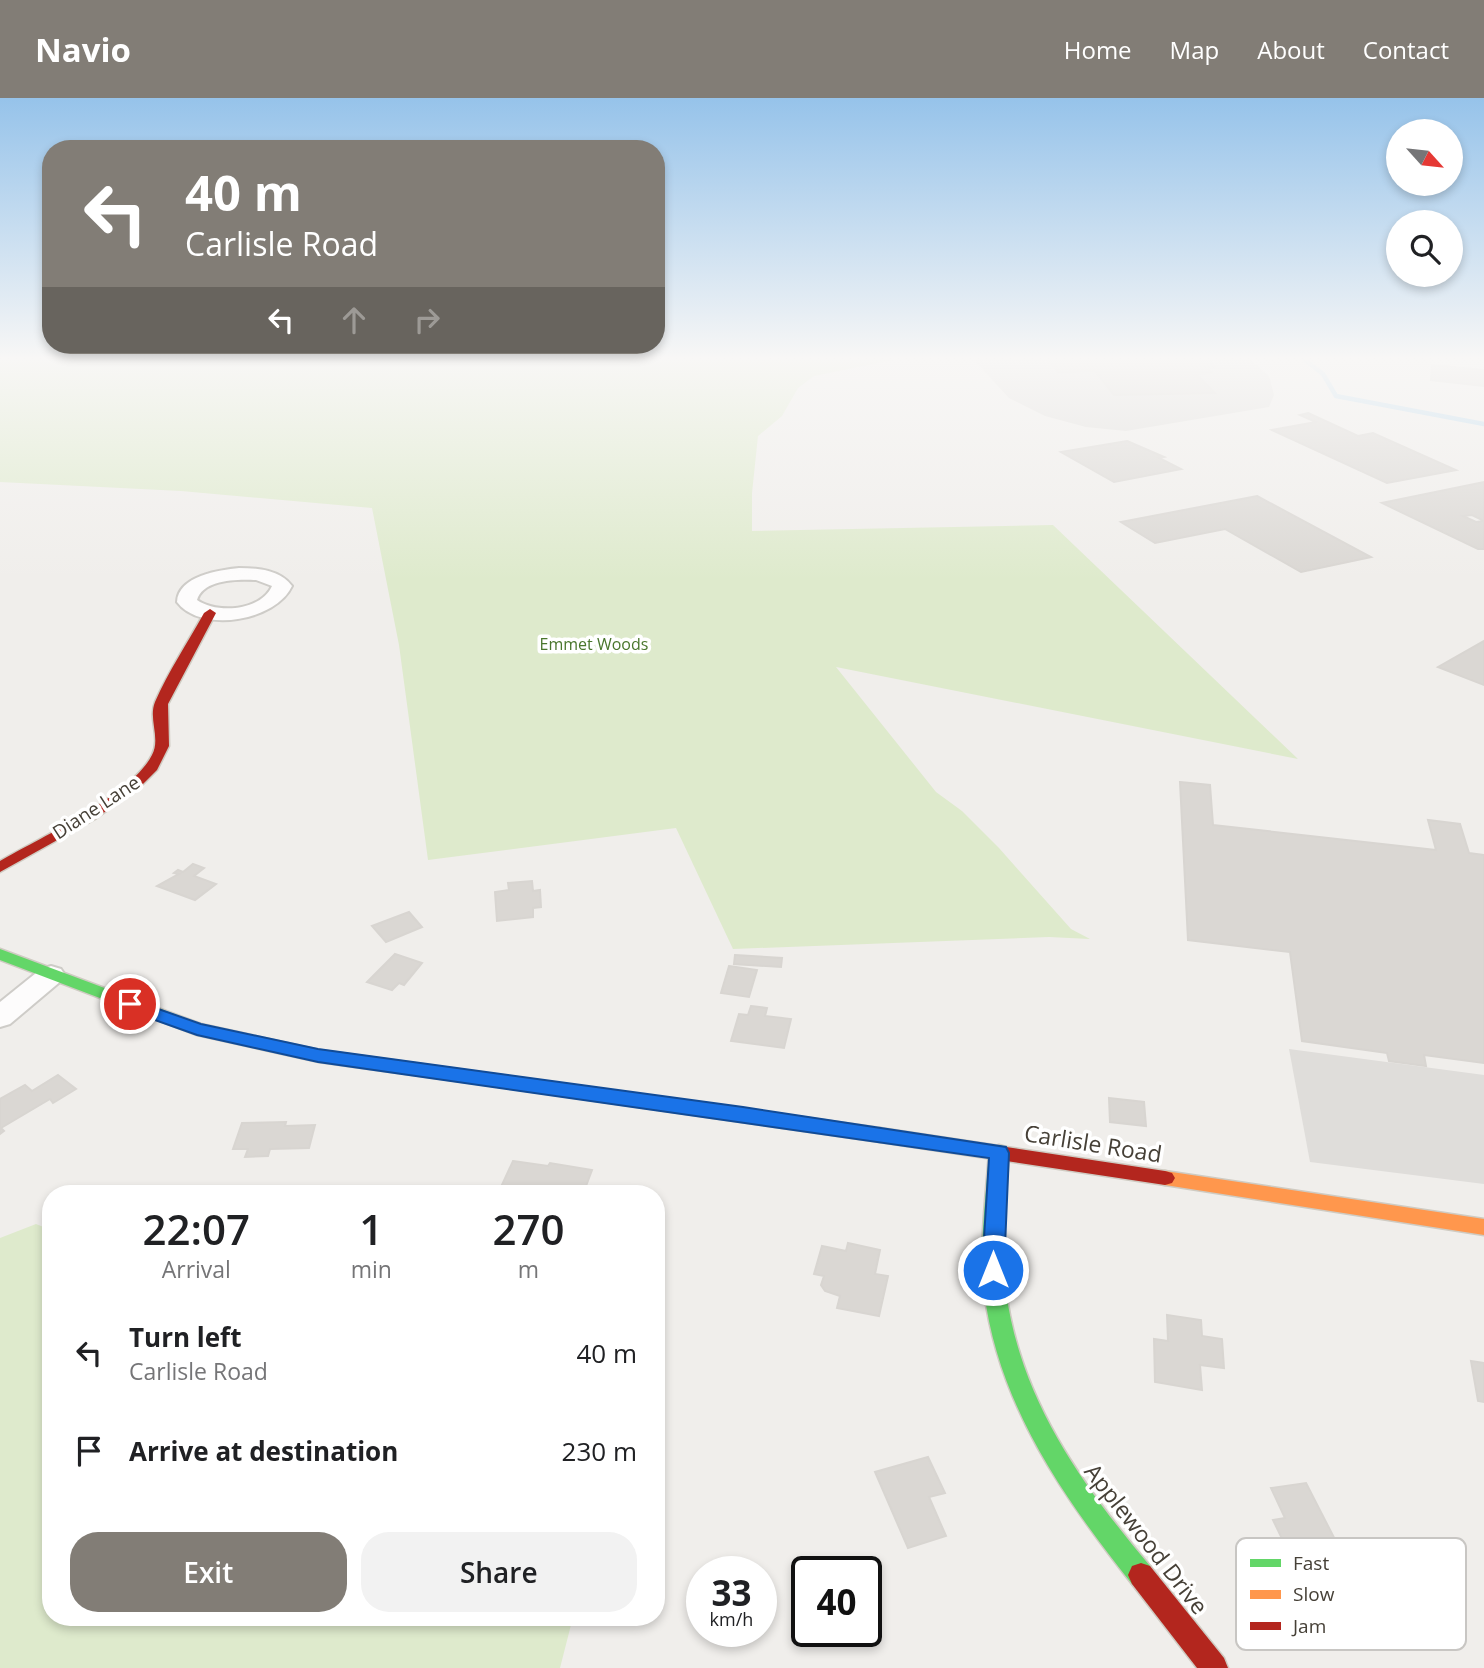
<!DOCTYPE html>
<html lang="en">
<head>
<meta charset="utf-8">
<style>
	:root { --surface:#fff; --page:#f2f2f2; --text:#202124; --muted:#757577; --accent:#827d76 }
	body { margin:0; font-family:"Open Sans",sans-serif; background:var(--page); color:var(--text); height:100vh; display:flex; flex-direction:column; font-size:26px; white-space:nowrap }
	* { box-sizing:border-box; margin:0 }
	p { font-size:23px; color:var(--muted) }
	.icon { flex:none; width:38px; height:38px; fill:none; stroke:currentColor; stroke-width:2; stroke-linecap:round; stroke-linejoin:round }
	.map { position:relative; flex:1; overflow:hidden }
	.panel { position:absolute; left:42px; top:1087px; width:623px; height:441px; display:flex; flex-direction:column; background:var(--surface); border-radius:28px; box-shadow:0 4px 10px #0003 }
	.panel>* { flex:none }
	.banner { position:absolute; left:42px; top:42px; width:623px; height:214px; border-radius:28px; box-shadow:0 4px 10px #0003; background:#827d76; color:#fff; overflow:hidden }
	.needle { width:46px; rotate:117deg }
	.tools { position:absolute; left:1386px; top:21px; display:grid; gap:14px }
	.tools a { display:grid; place-items:center; width:77px; height:77px; border-radius:50%; background:var(--surface); box-shadow:0 4px 10px #0003; font-size:35px }
	.speed { position:absolute; left:686px; top:1458px; display:flex; gap:14px; font-size:35px; font-weight:700; text-align:center }
	.speed>* { display:grid; place-content:center; width:91px; height:91px; border-radius:50%; background:var(--surface); box-shadow:0 4px 10px #0003; line-height:1 }
	.speed small { font-size:18px; font-weight:400 }
	.speed .limit { border:4px solid #111; border-radius:10px; background:#fff; color:#111 }
	.pin { position:absolute; display:grid; place-items:center; width:60px; height:60px; color:#fff; margin:-30px; border:4px solid #fff; border-radius:50%; box-shadow:0 2px 7px #0007 }
	.me { position:absolute; width:77px; margin:-38px; rotate:0deg; stroke-linejoin:round; filter:drop-shadow(0 0 5px #0008) }
	.turn { display:flex; align-items:center; gap:24px; height:147px; padding:0 28px; font-size:32px }
	.turn .icon { width:91px; height:91px; stroke-width:2.5 }
	.turn b { display:block; font-size:49px; line-height:60px }
	.lanes { display:flex; align-items:center; height:66px; padding:0 28px; background:#0003; justify-content:center; gap:35px; direction:ltr }
	.lanes .off { opacity:.35 }
	.eta { display:flex; justify-content:space-evenly; align-items:center; height:119px; text-align:center }
	.eta b { font-size:42px; font-weight:600; line-height:49px }
	.primary-button { display:flex; gap:14px; margin-top:auto; padding:14px 28px }
	.primary-button a { flex:1; height:80px; border-radius:28px; background:var(--accent); color:#fff; font-size:28px; font-weight:600; line-height:80px; text-align:center }
	.primary-button a+a { background:var(--page); color:var(--text) }
	ul { padding:0; list-style:none }
	li { display:flex; align-items:center; gap:21px; height:98px; padding:0 28px }
	li div { flex:1 }
	li b { display:block; font-size:26px }
	li em { font-style:normal }
	header { display:flex; align-items:center; gap:42px; box-sizing:border-box; height:98px; padding:0 35px; background:var(--accent); color:#fff }
	header strong { font-size:33px }
	nav { display:flex; gap:38px; margin-inline-start:auto; font-size:24px }
	.map>svg:first-child { display:block }
</style>
</head>
<body>
<header>
<strong>Navio</strong>
<nav><a>Home</a><a>Map</a><a>About</a><a>Contact</a></nav>
</header>
<div class="map">
<svg width="1484" height="1570" viewBox="0 0 1484 1570">
	<rect width="100%" height="100%" fill="#f0eeeb"/>
	<g fill="#deeacc">
		<polygon points="0,262 893,262 814,278 798,290 782,318 758,338 752,395 752,433 1053,427 1298,661 836,569 936,694 962,713 999,750 1071,831 1090,841 1049,839 733,851 676,730 428,762 399,547 372,410 181,393 0,384"/>
		<polygon points="36,1126 51,1132 51,1519 573,1519 560,1570 0,1570 0,1140"/>
	</g>
	<g fill="#dfddda">
		<polygon points="974,262 1049,262 1058,274 1095,273 1115,297 1214,295 1196,276 1210,275 1207,270 1215,270 1208,262 1251,262 1269,278 1274,297 1269,309 1126,333 1086,329 1045,318 1009,300"/>
		<polygon points="1289,951 1484,977 1484,1086 1310,1064"/>
	</g>
	<g fill="none" stroke-linecap="round" stroke-linejoin="round">
		<polyline stroke="#bcdaed" stroke-width="4.5" points="1305,262 1323,276 1336,298 1484,326"/>
	</g>
	<g fill="#dad7d3" stroke="#d8d5d1" stroke-width="2">
		<polygon points="1049,262 1208,262 1216,270 1207,270 1212,275 1196,276 1215,295 1114,297 1095,273 1058,274"/>
		<polygon points="1432,267 1484,272 1484,288 1431,282"/>
		<polygon points="1308,315 1358,338 1373,335 1456,372 1387,385 1272,332 1316,324 1300,317"/>
		<polygon points="1127,343 1164,359 1159,360 1181,371 1114,384 1061,354"/>
		<polygon points="1484,384 1484,423 1472,417 1463,418 1476,424 1484,423 1484,451 1478,451 1382,405"/>
		<polygon points="1257,398 1371,459 1301,474 1225,431 1155,445 1121,424"/>
		<polygon points="1484,543 1484,587 1438,569"/>
		<polygon points="1180,684 1210,687 1213,727 1436,752 1428,722 1460,726 1469,755 1484,757 1484,965 1424,957 1426,968 1389,963 1387,955 1302,943 1290,854 1188,842"/>
		<polygon points="193,766 204,770 194,778 216,786 195,802 157,788 179,776 174,775 178,772 183,774"/>
		<polygon points="532,783 533,793 540,792 541,809 533,810 533,819 497,823 495,794 509,792 508,785"/>
		<polygon points="409,814 422,829 386,844 372,828"/>
		<polygon points="395,856 422,865 404,887 399,885 392,892 367,884"/>
		<polygon points="735,857 782,860 781,869 734,866"/>
		<polygon points="729,868 757,872 749,899 721,895"/>
		<polygon points="751,908 767,910 765,918 791,921 784,950 731,943 739,916 748,917"/>
		<polygon points="58,977 76,991 53,1005 50,1001 1,1030 4,1033 0,1036 0,1001 25,987 32,993"/>
		<polygon points="1109,1000 1144,1004 1146,1028 1110,1024"/>
		<polygon points="286,1024 285,1028 315,1027 309,1050 270,1051 268,1058 245,1059 248,1051 233,1051 242,1025"/>
		<polygon points="513,1063 548,1068 550,1065 592,1072 583,1096 536,1092 535,1095 501,1089"/>
		<polygon points="848,1145 880,1152 875,1176 888,1178 879,1218 837,1210 840,1198 825,1193 821,1187 824,1178 814,1176 822,1148 846,1153"/>
		<polygon points="1167,1217 1201,1222 1202,1238 1222,1241 1224,1270 1200,1267 1202,1292 1155,1284 1154,1241 1168,1243"/>
		<polygon points="1471,1263 1484,1265 1484,1304 1478,1303"/>
		<polygon points="928,1359 945,1395 929,1399 946,1438 908,1450 875,1374"/>
		<polygon points="1306,1385 1346,1463 1362,1460 1382,1499 1326,1508 1309,1472 1298,1474 1273,1422 1285,1420 1271,1390"/>
	</g>
	<g fill="none" stroke-linecap="round" stroke-linejoin="round">
		<g stroke="#ceccc8" stroke-width="4">
			<g id="street">
				<path d="M239,470C258,470 280,472 292,488C276,523 201,536 177,504C178,478 219,472 239,470ZM256,482L272,488C261,513 217,516 197,502C203,481 238,481 256,482Z"/>
				<polygon points="51,868 61,871 65,877 61,883 10,926 0,929 0,904 41,871"/>
			</g>
		</g>
		<g stroke="#cfcbc2" stroke-width="3">
			<g id="fast">
				<polygon points="0,851 201,926 319,952 493,976 500,977 502,982 500,987 493,988 319,964 197,937 0,862"/>
				<path d="M999,1047L1006,1049L1009,1054C1006,1100 1000,1147 1006,1193C1020,1301 1082,1387 1150,1468L1154,1477L1150,1486L1141,1489L1132,1486C1063,1399 998,1306 984,1193C979,1147 986,1100 989,1054L992,1049Z"/>
			</g>
		</g>
		<g stroke="#cfcbc2" stroke-width="3">
			<g id="slow">
				<polygon points="493,976 880,1030 887,1032 890,1037 887,1042 880,1044 486,987 484,982 486,977"/>
				<polygon points="1165,1073 1484,1121 1484,1137 1165,1087 1158,1085 1155,1080 1158,1075"/>
			</g>
		</g>
		<g stroke="#cfcbc2" stroke-width="3">
			<g id="jam">
				<path d="M210,511L216,515L168,606L169,648L157,672L141,688L95,721L0,774V763C40,740 132,697 152,657C161,640 148,621 155,604C168,574 188,544 204,515Z"/>
				<polygon points="880,1030 1165,1073 1172,1075 1175,1080 1172,1085 1165,1087 880,1044 873,1042 870,1037 873,1032"/>
				<polygon points="1141,1465 1150,1468 1224,1560 1228,1570 1197,1570 1132,1486 1128,1477 1132,1468"/>
			</g>
		</g>
		<use href="#street" fill="#fdfcfc" fill-rule="evenodd"/>
		<use href="#fast" fill="#63d668" fill-rule="evenodd"/>
		<use href="#slow" fill="#ff974d" fill-rule="evenodd"/>
		<use href="#jam" fill="#b3261e" fill-rule="evenodd"/>
	</g>
	<linearGradient id="sky" x2="0" y2="1"><stop stop-color="#96c3ea"/><stop offset="0.54" stop-color="#f8f7f6"/><stop offset="1" stop-color="#f8f7f6" stop-opacity="0"/></linearGradient>
	<rect width="1484" height="482" fill="url(#sky)"/>
	<polygon fill="#1a73e8" stroke="#114b97" stroke-width="2" points="130,901 201,926 318,951 743,1009 1006,1049 1009,1055 1004,1172 1001,1178 993,1181 985,1178 982,1172 989,1060 318,964 197,937 124,911 121,906"/>
	<g text-anchor="middle" stroke-width="7" stroke-linejoin="round" paint-order="stroke">
		<g font-size="16" fill="#49762c" stroke="#fff">
			<text x="594" y="552">Emmet Woods</text>
		</g>
		<g font-size="19" fill="#464037" stroke="#fff">
			<text transform="translate(96 709) rotate(-33)" y="7">Diane Lane</text>
		</g>
		<g font-size="23" fill="#464037" stroke="#fff">
			<text transform="translate(1093 1046) rotate(9)" y="8">Carlisle Road</text>
			<text transform="translate(1146 1441) rotate(52)" y="8">Applewood Drive</text>
		</g>
	</g>
	<rect x="1236" y="1440" width="230" height="112" rx="10" fill="#fff" stroke="#c8c6c3" stroke-width="2"/>
	<rect x="1250" y="1461" width="31" height="8" fill="#63d668"/>
	<rect x="1250" y="1492" width="31" height="9" fill="#ff974d"/>
	<rect x="1250" y="1524" width="31" height="8" fill="#b3261e"/>
	<g font-size="19" fill="#464037">
		<text x="1293" y="1472">Fast</text>
		<text x="1293" y="1503">Slow</text>
		<text x="1293" y="1535">Jam</text>
	</g>
</svg>
<div class="tools">
<a><svg class="needle" viewBox="-14 -14 28 28"><path d="M0-13l5 13h-10z" fill="#e53935"/><path d="M0 13l5-13h-10z" fill="#757577"/></svg></a>
<a><svg class="icon" aria-label="search" viewBox="0 0 24 24"><circle cx="10" cy="10" r="6"/><path d="M15 15l6 6"/></svg></a>
</div>
<div class="speed"><div>33<small>km/h</small></div><div class="limit">40</div></div>
<div class="pin" style="left:130px;top:906px;background:#d93025"><svg class="icon" aria-label="arrive" viewBox="0 0 24 24"><path d="M6 21V4h12l-3 4 3 4H6"/></svg></div>
<svg class="me" style="left:993px;top:1172px" viewBox="-20 -20 40 40"><circle r="17" fill="#1a73e8" stroke="#fff" stroke-width="3"/><path d="M0-11L8 9 0 5-8 9z" fill="#fff"/></svg>
<div class="banner">
<div class="turn"><svg class="icon" aria-label="left" viewBox="0 0 24 24"><path d="M17 20v-9H6M10 6l-5 5 5 5"/></svg><div><b>40 m</b>Carlisle Road</div></div>
<div class="lanes"><svg class="icon" aria-label="left" viewBox="0 0 24 24"><path d="M17 20v-9H6M10 6l-5 5 5 5"/></svg><svg class="icon off" aria-label="ahead" viewBox="0 0 24 24"><path d="M12 20V5M6 11l6-6 6 6"/></svg><svg class="icon off" aria-label="right" viewBox="0 0 24 24"><path d="M7 20v-9h11M14 6l5 5-5 5"/></svg></div>
</div>
<section class="panel">
<div class="eta">
<div><b>22:07</b><p>Arrival</p></div>
<div><b>1</b><p>min</p></div>
<div><b>270</b><p>m</p></div>
</div>
<ul>
<li><svg class="icon" aria-label="left" viewBox="0 0 24 24"><path d="M17 20v-9H6M10 6l-5 5 5 5"/></svg><div><b>Turn left</b><p>Carlisle Road</p></div><em>40 m</em></li>
<li><svg class="icon" aria-label="arrive" viewBox="0 0 24 24"><path d="M6 21V4h12l-3 4 3 4H6"/></svg><div><b>Arrive at destination</b></div><em>230 m</em></li>
</ul>
<div class="primary-button"><a>Exit</a><a>Share</a></div>
</section>
</div>
</body>
</html>
